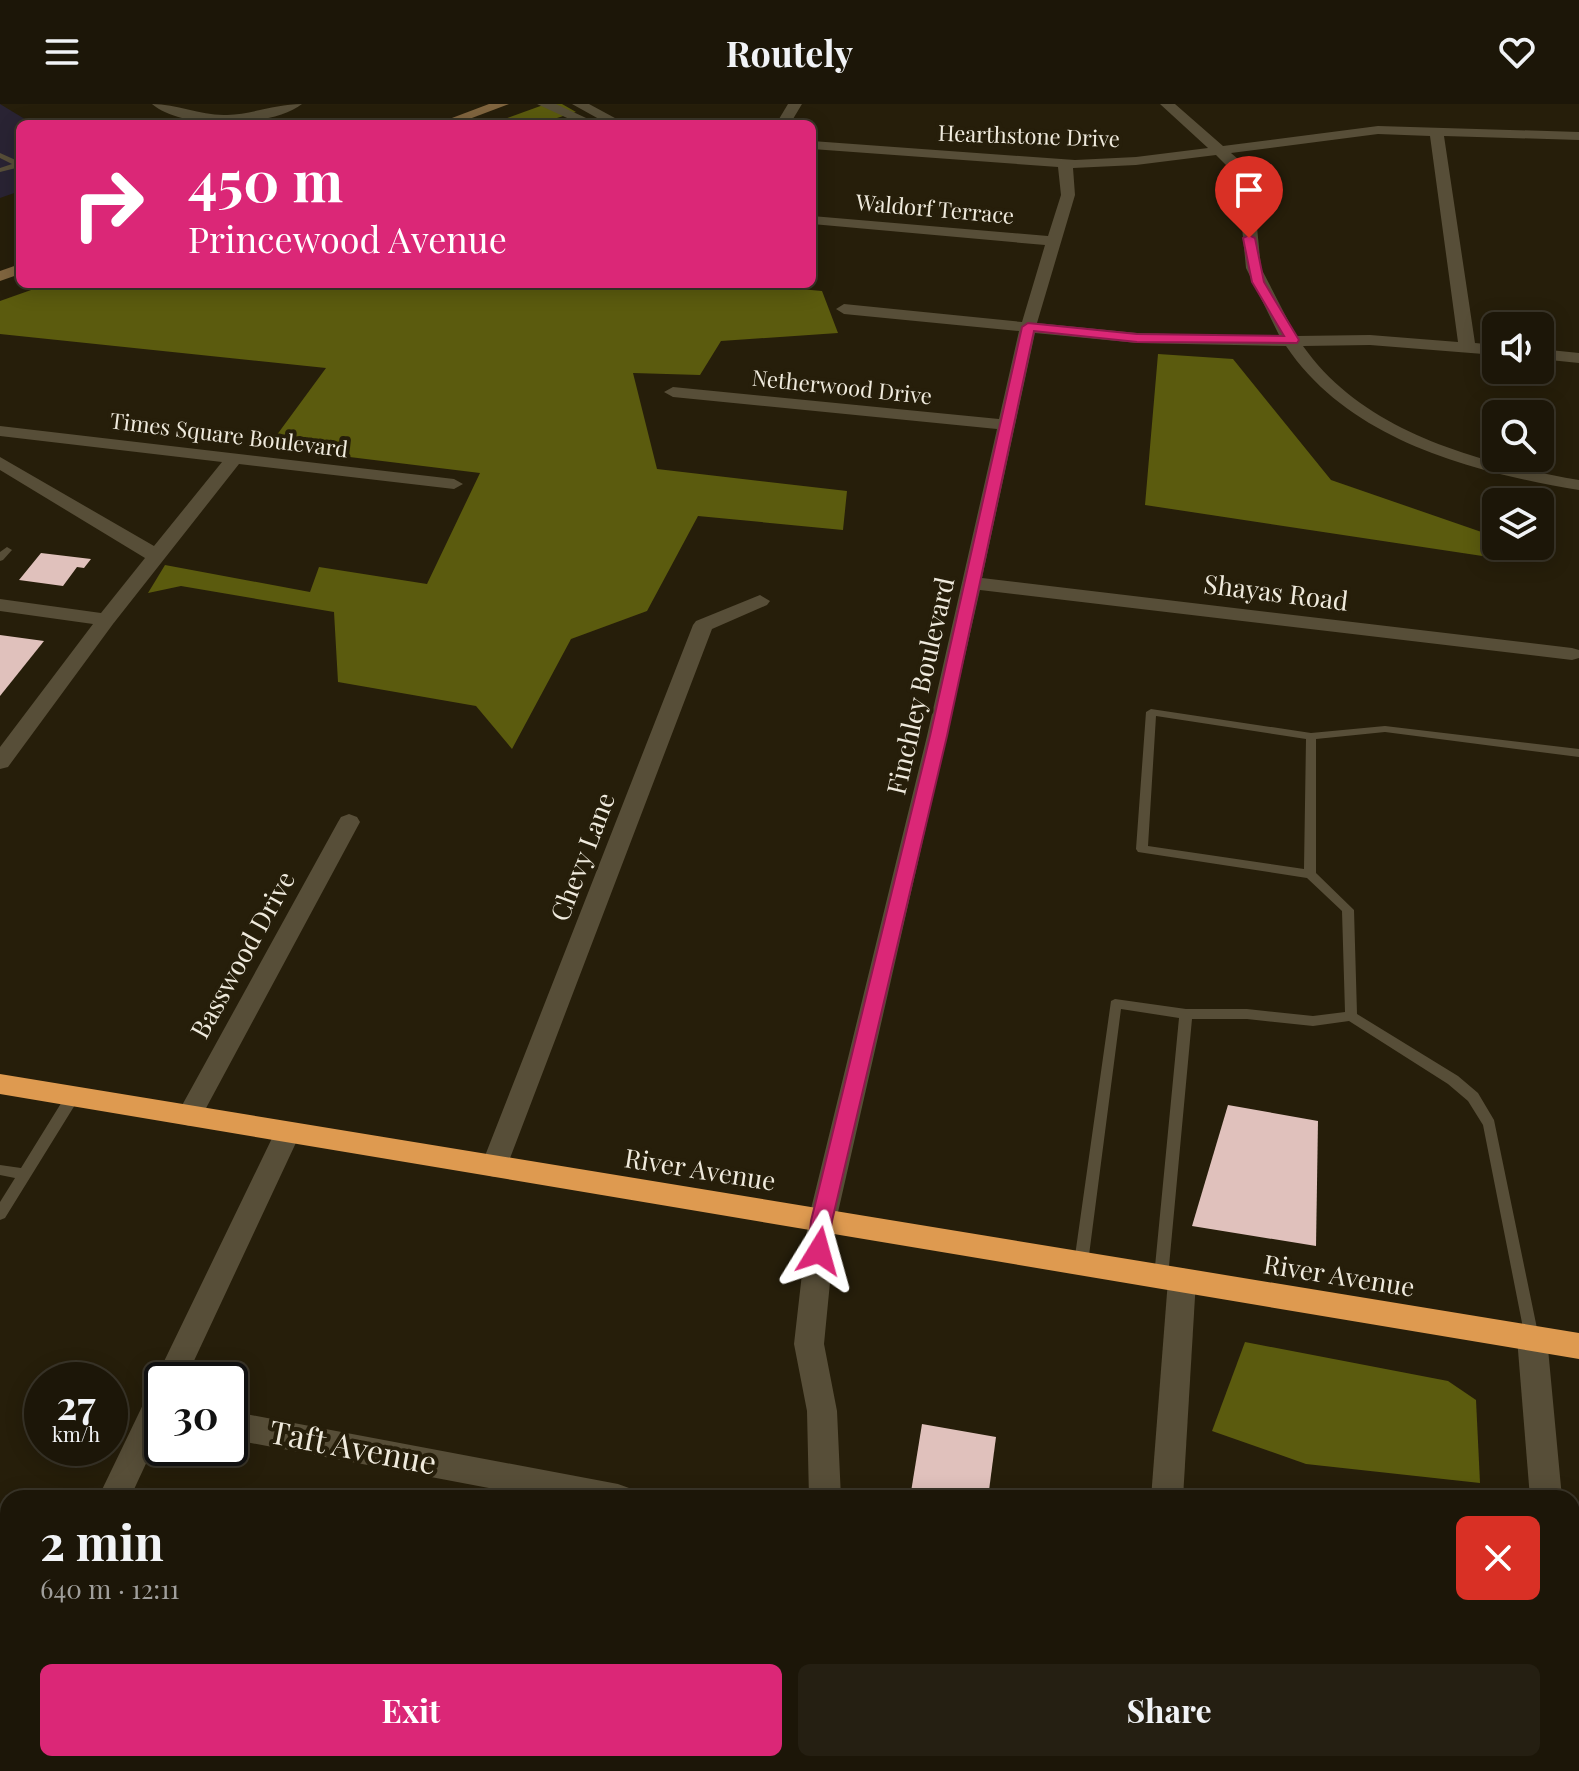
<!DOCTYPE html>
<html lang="en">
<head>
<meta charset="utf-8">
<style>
	:root { --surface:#1c1608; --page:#251f12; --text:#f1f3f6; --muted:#a09f9c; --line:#3a3529; --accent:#db2777 }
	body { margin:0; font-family:"Playfair Display",serif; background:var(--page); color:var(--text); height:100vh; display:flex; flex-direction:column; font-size:30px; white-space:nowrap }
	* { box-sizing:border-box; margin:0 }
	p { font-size:26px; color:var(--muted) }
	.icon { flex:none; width:44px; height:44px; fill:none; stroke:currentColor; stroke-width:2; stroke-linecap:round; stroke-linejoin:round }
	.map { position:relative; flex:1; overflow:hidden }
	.sheet { position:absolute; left:0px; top:1386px; width:1580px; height:282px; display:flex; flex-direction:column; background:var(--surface); border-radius:24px 24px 0 0; box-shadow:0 4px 20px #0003,0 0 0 2px var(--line) }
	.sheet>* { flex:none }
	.top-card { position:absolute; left:16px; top:16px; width:800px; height:168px; border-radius:12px; box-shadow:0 4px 20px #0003,0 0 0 2px var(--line); background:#db2777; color:#fff; overflow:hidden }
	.controls { position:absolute; left:1482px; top:208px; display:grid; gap:16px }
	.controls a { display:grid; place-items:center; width:72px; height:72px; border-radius:12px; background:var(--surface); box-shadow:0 4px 20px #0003,0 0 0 2px var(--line); font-size:40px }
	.speed { position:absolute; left:24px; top:1258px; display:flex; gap:16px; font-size:40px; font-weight:700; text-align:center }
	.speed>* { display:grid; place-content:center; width:104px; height:104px; border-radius:50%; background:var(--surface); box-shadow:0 4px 20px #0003,0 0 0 2px var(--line); line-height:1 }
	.speed small { font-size:20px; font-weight:400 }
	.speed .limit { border:4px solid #111; border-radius:12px; background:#fff; color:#111 }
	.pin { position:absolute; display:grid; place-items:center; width:68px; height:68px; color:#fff; margin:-82px -34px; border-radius:50% 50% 50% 0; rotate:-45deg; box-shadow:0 0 8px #0007 }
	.pin .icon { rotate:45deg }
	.me { position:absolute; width:88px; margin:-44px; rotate:8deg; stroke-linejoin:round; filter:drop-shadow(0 0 6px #0008) }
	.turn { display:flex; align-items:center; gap:28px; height:168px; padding:0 40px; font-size:36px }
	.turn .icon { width:104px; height:104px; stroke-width:2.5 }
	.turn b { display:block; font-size:56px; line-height:68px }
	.round { display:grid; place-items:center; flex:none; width:84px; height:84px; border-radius:12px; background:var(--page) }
	.head { display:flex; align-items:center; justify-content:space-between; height:136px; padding:0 40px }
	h1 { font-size:48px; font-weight:700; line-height:60px }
	.button { display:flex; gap:16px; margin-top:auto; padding:16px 40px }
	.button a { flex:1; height:92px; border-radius:12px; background:var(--accent); color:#fff; font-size:32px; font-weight:700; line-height:92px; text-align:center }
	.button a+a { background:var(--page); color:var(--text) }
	header { display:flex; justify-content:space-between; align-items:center; height:104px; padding:0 40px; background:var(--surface); font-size:36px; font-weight:700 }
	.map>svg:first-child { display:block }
</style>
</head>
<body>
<header><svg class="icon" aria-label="menu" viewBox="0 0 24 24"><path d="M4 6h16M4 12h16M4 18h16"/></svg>Routely<svg class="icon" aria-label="heart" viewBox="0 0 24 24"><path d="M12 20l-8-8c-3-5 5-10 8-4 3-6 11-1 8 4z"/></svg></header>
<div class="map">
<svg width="1579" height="1667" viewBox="0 0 1579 1667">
	<rect width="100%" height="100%" fill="#261e0a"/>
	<polygon fill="#292333" points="0,0 33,20 20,20 20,87 0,94"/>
	<g fill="#5b5b0e">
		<polygon points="546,0 562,0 576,8 538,20 491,20"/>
		<polygon points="48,180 744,180 822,187 838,229 721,237 700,271 633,269 657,365 847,387 843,426 698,412 647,507 571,535 512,645 476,602 338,578 334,508 181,482 148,489 165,461 310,488 319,463 427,480 480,369 268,343 326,264 0,230 0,197"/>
		<polygon points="1158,250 1233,255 1331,376 1496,433 1489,453 1145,401"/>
		<polygon points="1245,1238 1448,1277 1476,1296 1480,1379 1306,1360 1212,1327"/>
	</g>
	<g fill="#e0c1bc">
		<polygon points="41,449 91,455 84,464 77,463 63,482 19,476"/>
		<polygon points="0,531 44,537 0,592"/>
		<polygon points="1228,1001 1318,1017 1316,1142 1192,1122"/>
		<polygon points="922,1320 996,1333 988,1394 910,1394"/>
		<rect x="1407" y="1660" width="67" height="7"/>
	</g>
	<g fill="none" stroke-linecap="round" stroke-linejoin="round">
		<g fill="#574e38" fill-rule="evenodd">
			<polygon points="0,49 20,58 20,63 0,68 0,64 12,60 0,54"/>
			<polygon points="7,443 12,446 3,456 0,457 0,448"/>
			<path d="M1151,605L1311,629L1385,622L1579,645V653L1385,628L1316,635V769L1354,806L1357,910L1458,972L1478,989L1494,1016L1539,1234L1537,1238L1532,1240L1527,1238L1525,1234L1483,1021L1468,997L1448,980L1349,917L1313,922L1247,915H1192L1168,1173L1166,1177L1161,1179L1156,1177L1154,1173L1179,914L1121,905L1088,1159L1086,1163L1081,1165L1076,1163L1074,1159L1111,897L1115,895L1186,905H1247L1313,912L1345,908L1342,807L1307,774L1138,748L1136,745L1146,608ZM1156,612L1306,635L1304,765L1148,742Z"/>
			<polygon points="73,987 78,988 80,992 78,996 5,1114 0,1116 0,1098 15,1074 0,1071 0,1061 21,1064 68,988"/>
		</g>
		<g fill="#574e38" fill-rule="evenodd">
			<path d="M152,0C178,0 201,12 227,11C253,10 276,0 302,0C271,24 182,26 152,0Z"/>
			<polygon points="537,0 556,0 599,20 580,20"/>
			<polygon points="572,0 589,0 626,20 608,20"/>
			<polygon points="788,0 802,0 790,20 776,20"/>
			<path d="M1160,0H1175L1223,42L1378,22L1579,28V36L1444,32L1475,239L1496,241V251L1370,241L1303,242C1364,329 1480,359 1579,376V386C1473,368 1350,337 1286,242L1137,239L1035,229L982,474L1572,544L1579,546V554L1572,556L980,486L836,1117L824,1240L837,1307L841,1394H809L807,1307L794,1240L808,1117L927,632L997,325L673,293L664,288L673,283L999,315L1019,227L844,210L836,205L844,200L1022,218L1045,141L812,120V112L1048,132L1061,91L1058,63L812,45V37L1075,56L1136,53L1208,44ZM1378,30L1430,32L1458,238L1370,231L1296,232L1261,164L1252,72L1247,63L1231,49ZM1216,51L1237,72L1246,164L1280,233L1137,229L1037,219L1075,91L1073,64L1136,61Z"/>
			<polygon points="1540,245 1579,249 1579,259 1540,255"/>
			<polygon points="0,322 454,375 463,380 454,385 239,360 113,520 8,663 0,665 0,643 93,520 0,507 0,495 101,509 145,454 0,366 0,353 154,442 222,358 0,332"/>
			<polygon points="760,491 770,497 767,501 712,525 507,1062 504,1070 494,1073 484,1070 481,1062 693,521 696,517"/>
			<polygon points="349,710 357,713 360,718 198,1019 189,1022 180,1019 176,1012 180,1005 338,718 341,713"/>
			<polygon points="288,1018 297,1021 301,1028 185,1276 162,1276 162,1325 130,1394 98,1394 151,1284 158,1281 155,1276 275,1028 279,1021"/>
			<polygon points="1182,1164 1192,1167 1196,1176 1183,1394 1151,1394 1168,1176 1172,1167"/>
			<polygon points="1532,1221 1542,1225 1547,1234 1562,1394 1530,1394 1517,1234 1522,1225"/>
			<polygon points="230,1307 618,1380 629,1384 634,1394 542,1394 230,1335"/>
			<polygon points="8,1602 8,1650 0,1653 0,1605"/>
			<polygon points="1572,1644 1579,1647 1579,1667 1552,1667 1551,1660 1572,1660"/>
			<polygon points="666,1660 731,1660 734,1667 669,1667"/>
			<polygon points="758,1660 792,1660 790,1667 756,1667"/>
			<polygon points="1132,1660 1166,1660 1165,1667 1131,1667"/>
		</g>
		<g fill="#80653f" fill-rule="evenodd">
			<polygon points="489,0 509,0 456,20 436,20"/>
			<polygon points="20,160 20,170 0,177 0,167"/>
		</g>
		<polygon fill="#de9a50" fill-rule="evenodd" points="0,970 1579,1229 1579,1255 0,990"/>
	</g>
	<polygon fill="#db2777" stroke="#8e194d" stroke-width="2" points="1249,131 1255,134 1264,178 1299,236 1297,239 1137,238 1034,227 947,632 832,1117 826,1154 819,1156 811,1154 808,1147 811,1117 930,632 1022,223 1028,219 1137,230 1284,232 1252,178 1243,134"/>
	<g text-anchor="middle" stroke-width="8" stroke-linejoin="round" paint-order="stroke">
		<g font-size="22" fill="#efeadd" stroke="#261e0a">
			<text transform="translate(1029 32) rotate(2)" y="8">Hearthstone Drive</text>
			<text transform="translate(935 105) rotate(5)" y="8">Waldorf Terrace</text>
			<text transform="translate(842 283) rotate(6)" y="8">Netherwood Drive</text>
			<text transform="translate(229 331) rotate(7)" y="8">Times Square Boulevard</text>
		</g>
		<g font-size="26" fill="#efeadd" stroke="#261e0a">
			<text transform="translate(1276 489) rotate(7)" y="9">Shayas Road</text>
			<text transform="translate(921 582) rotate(-77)" y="9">Finchley Boulevard</text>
			<text transform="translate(583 753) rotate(-69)" y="9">Chevy Lane</text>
			<text transform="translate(243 851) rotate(-61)" y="9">Basswood Drive</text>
			<text transform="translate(700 1066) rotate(9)" y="9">River Avenue</text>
			<text transform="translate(1339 1172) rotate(9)" y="9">River Avenue</text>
		</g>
		<g font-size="32" fill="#efeadd" stroke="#261e0a">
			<text transform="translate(353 1344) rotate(11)" y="11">Taft Avenue</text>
		</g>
	</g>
</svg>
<div class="controls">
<a><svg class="icon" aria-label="sound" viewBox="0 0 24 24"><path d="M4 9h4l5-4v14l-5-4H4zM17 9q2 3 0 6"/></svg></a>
<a><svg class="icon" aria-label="search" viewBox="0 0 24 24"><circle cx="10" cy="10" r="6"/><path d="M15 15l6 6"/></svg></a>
<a><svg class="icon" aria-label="layers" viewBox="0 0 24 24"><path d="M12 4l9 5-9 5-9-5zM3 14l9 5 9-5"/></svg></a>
</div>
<div class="speed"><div>27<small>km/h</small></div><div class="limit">30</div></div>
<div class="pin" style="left:1249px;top:134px;background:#d93025"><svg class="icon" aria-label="arrive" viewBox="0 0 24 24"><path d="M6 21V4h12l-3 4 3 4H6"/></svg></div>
<svg class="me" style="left:819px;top:1147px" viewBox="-20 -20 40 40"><path d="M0-17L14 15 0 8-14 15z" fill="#db2777" stroke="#fff" stroke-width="4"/></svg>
<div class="top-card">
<div class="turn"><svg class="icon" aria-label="right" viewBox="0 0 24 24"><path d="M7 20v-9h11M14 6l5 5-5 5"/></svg><div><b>450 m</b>Princewood Avenue</div></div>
</div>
<section class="sheet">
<div class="head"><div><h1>2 min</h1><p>640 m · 12:11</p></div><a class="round" style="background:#d93025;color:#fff"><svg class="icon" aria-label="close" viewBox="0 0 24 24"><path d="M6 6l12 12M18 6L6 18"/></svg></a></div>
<div class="button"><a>Exit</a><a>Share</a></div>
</section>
</div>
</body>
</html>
